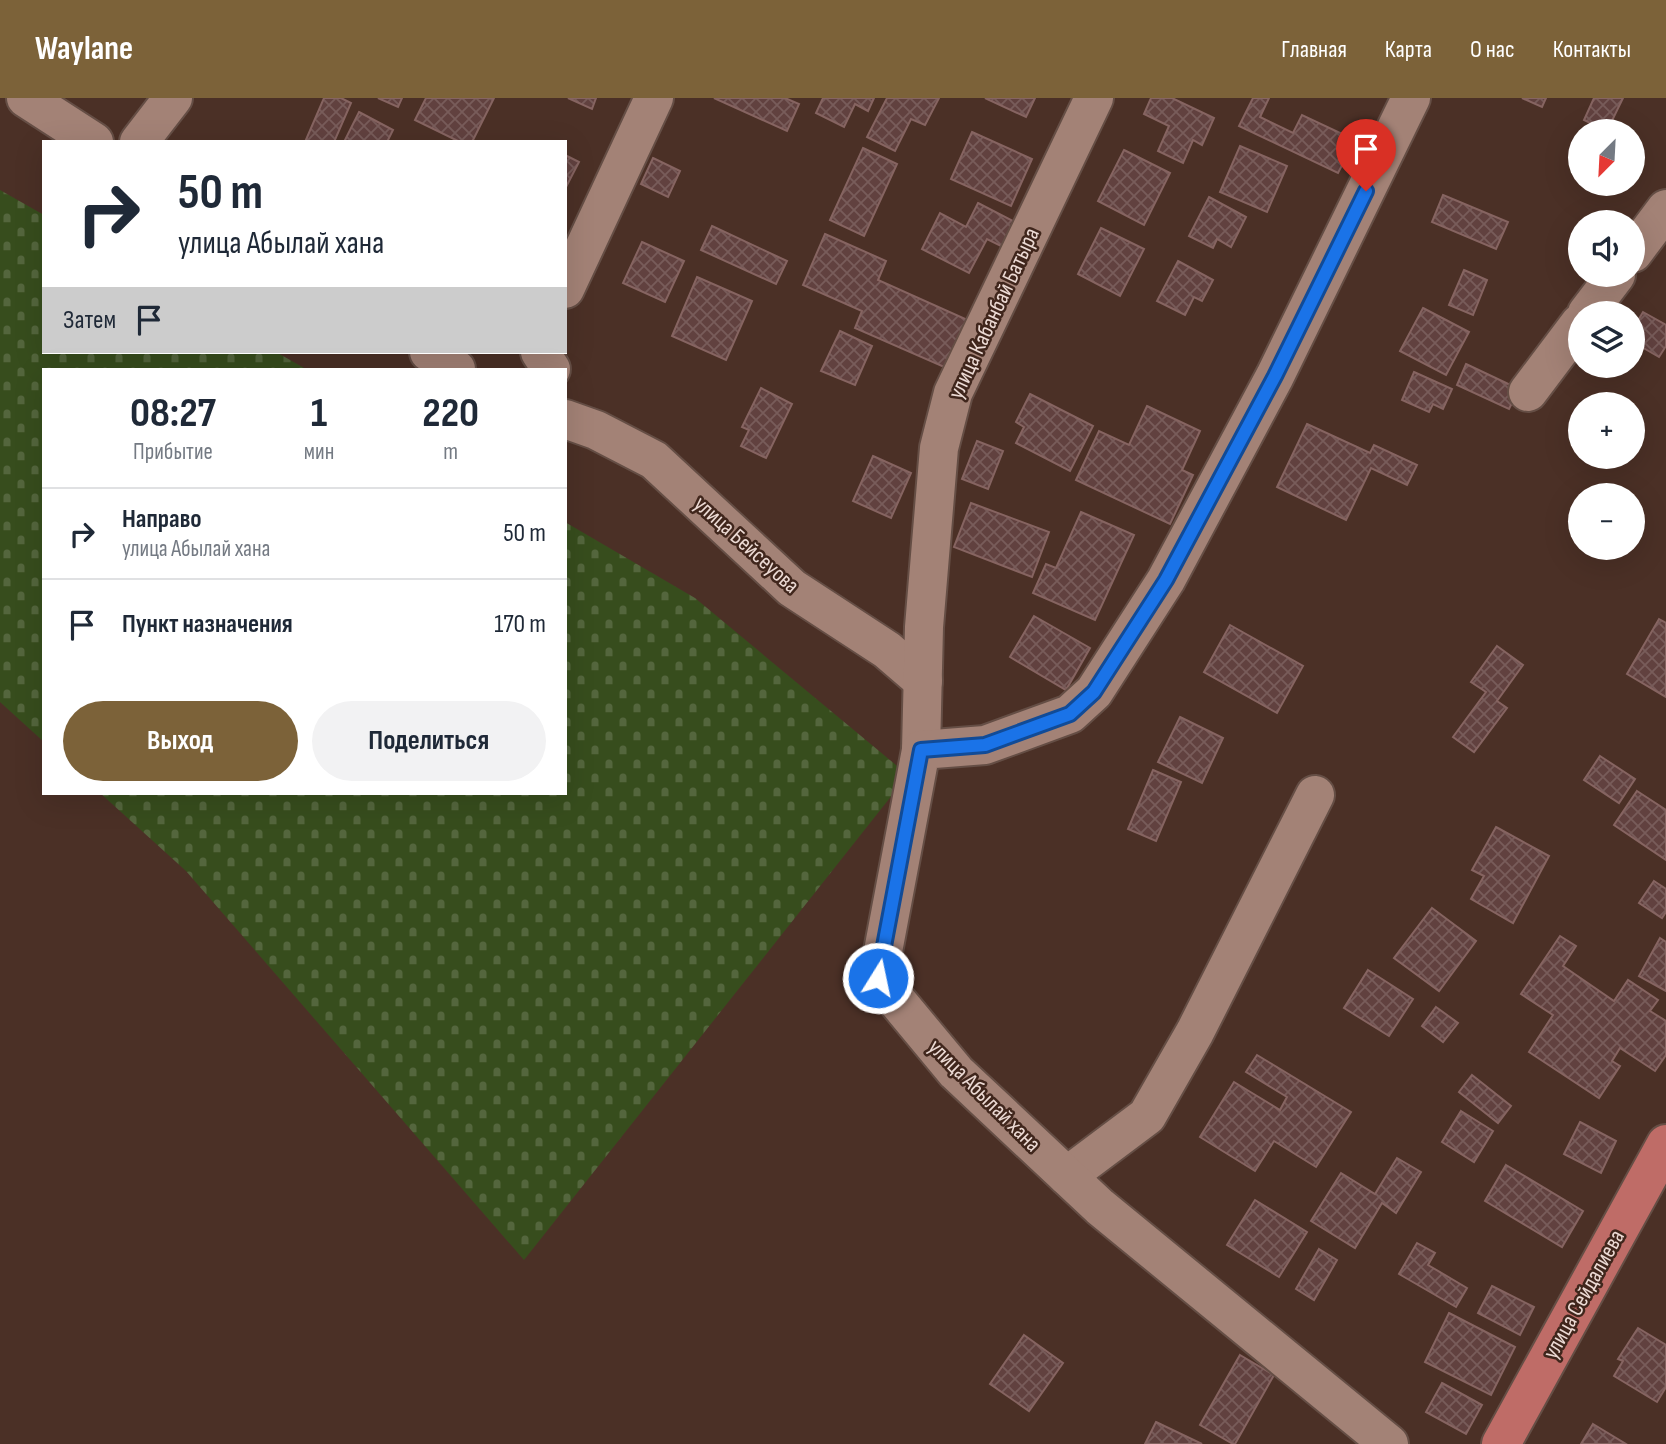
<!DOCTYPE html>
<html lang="ru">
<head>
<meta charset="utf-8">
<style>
	:root { --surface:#fff; --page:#f2f2f3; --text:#1f2937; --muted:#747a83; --line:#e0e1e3; --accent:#7c6239 }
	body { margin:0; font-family:"Sofia Sans Condensed",sans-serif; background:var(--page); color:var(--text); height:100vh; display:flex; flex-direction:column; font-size:26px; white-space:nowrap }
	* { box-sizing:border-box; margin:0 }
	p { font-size:23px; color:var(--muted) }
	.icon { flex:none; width:38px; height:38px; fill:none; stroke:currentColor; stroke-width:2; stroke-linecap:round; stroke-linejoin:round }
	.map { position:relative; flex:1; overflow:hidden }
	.sheet { position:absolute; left:42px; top:270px; width:525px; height:427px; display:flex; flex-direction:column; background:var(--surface); border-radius:0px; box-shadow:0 7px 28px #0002 }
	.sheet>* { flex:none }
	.guide { position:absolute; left:42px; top:42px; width:525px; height:214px; border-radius:0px; box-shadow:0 7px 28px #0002; background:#fff; color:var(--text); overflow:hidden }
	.needle { width:46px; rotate:204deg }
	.tools { position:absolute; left:1568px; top:21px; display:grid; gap:14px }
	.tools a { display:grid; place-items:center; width:77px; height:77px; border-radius:50%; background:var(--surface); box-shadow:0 7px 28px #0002; font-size:35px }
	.pin { position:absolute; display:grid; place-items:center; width:60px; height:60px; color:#fff; margin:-72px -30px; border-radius:50% 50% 50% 0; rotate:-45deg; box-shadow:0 0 7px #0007 }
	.pin .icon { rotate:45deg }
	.me { position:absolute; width:77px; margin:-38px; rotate:10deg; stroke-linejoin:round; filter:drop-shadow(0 0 5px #0008) }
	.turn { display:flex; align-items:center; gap:24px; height:147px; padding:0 21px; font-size:32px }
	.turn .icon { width:91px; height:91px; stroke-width:2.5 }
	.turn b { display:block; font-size:49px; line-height:60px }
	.then { display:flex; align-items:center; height:66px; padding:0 21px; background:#0003; gap:14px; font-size:26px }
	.eta { display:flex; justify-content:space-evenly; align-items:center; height:119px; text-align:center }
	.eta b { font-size:42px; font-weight:700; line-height:49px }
	.action { display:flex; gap:14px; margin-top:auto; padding:14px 21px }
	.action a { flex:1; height:80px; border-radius:42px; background:var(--accent); color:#fff; font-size:28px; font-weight:700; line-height:80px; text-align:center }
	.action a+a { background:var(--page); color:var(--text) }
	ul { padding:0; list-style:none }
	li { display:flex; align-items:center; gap:21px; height:91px; padding:0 21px; border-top:2px solid var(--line) }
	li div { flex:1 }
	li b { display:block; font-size:26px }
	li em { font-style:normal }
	header { display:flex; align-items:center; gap:42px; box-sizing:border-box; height:98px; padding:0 35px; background:var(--accent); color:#fff }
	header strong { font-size:33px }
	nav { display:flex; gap:38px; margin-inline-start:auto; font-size:24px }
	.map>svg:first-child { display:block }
</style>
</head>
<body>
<header>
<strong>Waylane</strong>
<nav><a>Главная</a><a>Карта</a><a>О нас</a><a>Контакты</a></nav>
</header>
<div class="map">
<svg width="1666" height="1346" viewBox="0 0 1666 1346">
	<defs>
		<pattern id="cemetery-stones" width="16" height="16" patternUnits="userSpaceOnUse" patternTransform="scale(1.75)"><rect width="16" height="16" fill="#374d1d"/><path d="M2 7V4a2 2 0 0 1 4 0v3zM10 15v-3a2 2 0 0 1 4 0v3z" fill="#54663d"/></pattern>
		<pattern id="building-cross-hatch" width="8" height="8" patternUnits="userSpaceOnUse" patternTransform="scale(1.75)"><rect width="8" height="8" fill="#61413f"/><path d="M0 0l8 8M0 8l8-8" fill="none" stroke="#785c5a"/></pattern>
	</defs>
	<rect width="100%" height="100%" fill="#4b3026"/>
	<g fill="url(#cemetery-stones)">
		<polygon points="0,92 44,117 44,254 276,254 306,271 44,271 44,644 0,604"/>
		<polygon points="565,424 695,500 908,677 524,1162 186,773 100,695 565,695"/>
	</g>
	<g fill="url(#building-cross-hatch)" stroke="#866461" stroke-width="2">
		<polygon points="324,0 341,0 351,5 334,44 305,44"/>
		<polygon points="378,0 402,0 398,9"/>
		<polygon points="426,0 494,0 472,44 460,44 415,22"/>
		<polygon points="568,0 596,0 592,11"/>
		<polygon points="714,0 785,0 799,6 787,33"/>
		<polygon points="823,0 874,0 868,13 855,6 844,29 816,15"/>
		<polygon points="887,0 939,0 925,27 911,21 895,53 867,39"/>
		<polygon points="985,0 1035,0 1026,19"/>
		<polygon points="1151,0 1172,0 1214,20 1202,47 1193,42 1183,65 1158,53 1169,28 1144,16"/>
		<polygon points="1253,0 1269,0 1260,19 1293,35 1302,17 1355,42 1338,75 1239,28"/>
		<polygon points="1522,0 1546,0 1542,9"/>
		<polygon points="1594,0 1623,0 1607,33 1584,22"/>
		<polygon points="359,14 393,32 387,44 344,44"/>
		<polygon points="972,34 1032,61 1011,108 951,81"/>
		<polygon points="1240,48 1287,68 1267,114 1220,94"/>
		<polygon points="863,50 897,66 864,138 830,122"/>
		<polygon points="1124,52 1170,75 1144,127 1098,103"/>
		<polygon points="565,57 579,64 565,91"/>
		<polygon points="653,60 680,73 668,99 641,86"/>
		<polygon points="1443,97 1508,124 1496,151 1432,124"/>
		<polygon points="1209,99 1246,119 1231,149 1217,141 1213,150 1189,138"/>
		<polygon points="978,105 1017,125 1005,150 987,141 969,175 922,151 940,115 966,129"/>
		<polygon points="712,128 787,163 776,186 701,152"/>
		<polygon points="1101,130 1144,151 1120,198 1078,176"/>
		<polygon points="825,136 886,163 878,182 972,224 951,272 855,230 862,213 803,187"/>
		<polygon points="642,144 684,163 665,204 623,185"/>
		<polygon points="1178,163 1213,182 1202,203 1194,199 1185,217 1157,203"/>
		<polygon points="1464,172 1487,182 1473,217 1449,207"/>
		<polygon points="697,179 752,203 726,262 672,238"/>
		<polygon points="1423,210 1469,234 1446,277 1400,253"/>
		<polygon points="1643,214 1666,227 1666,248 1659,259 1633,244 1633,231"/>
		<polygon points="840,233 872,248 855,287 821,273"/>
		<polygon points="1466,266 1519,291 1509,311 1457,287"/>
		<polygon points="1414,274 1452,291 1443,311 1433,306 1429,314 1402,302"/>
		<polygon points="761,290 792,306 766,360 741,348 749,332 742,329"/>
		<polygon points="1030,296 1093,328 1070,373 1016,345 1024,329 1016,324"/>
		<polygon points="1147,308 1200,333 1182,372 1193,377 1170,426 1076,382 1099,333 1129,347"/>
		<polygon points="1307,326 1370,355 1374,347 1417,367 1407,387 1371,370 1346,422 1277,389"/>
		<polygon points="977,343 1003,353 988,391 962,381"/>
		<polygon points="873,358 911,375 891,420 853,403"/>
		<polygon points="971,405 1049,434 1032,479 954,449"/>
		<polygon points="1081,414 1134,437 1095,522 1033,495 1046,466 1056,470"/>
		<polygon points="1034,518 1090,550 1066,592 1010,559"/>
		<polygon points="1659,521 1666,525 1666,599 1627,576"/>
		<polygon points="1230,527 1303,568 1277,615 1204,574"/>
		<polygon points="1497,548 1523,567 1497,603 1507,610 1474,654 1453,639 1486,594 1471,584"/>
		<polygon points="1180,619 1223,640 1202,685 1158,664"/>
		<polygon points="1600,658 1635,681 1619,705 1584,682"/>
		<polygon points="1153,672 1181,684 1156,743 1128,731"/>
		<polygon points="1637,693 1666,712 1666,762 1614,727"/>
		<polygon points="1496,729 1549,758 1513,825 1471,801 1484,778 1472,772"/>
		<polygon points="1654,783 1666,791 1666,814 1662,820 1639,805"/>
		<polygon points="1432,810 1476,843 1439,893 1394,860"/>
		<polygon points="1560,838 1576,848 1563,868 1614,903 1628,882 1658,902 1650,913 1666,923 1666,957 1655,973 1620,950 1612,963 1620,968 1599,1000 1529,954 1553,917 1521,896"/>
		<polygon points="1660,840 1666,844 1666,893 1639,878"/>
		<polygon points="1368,872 1413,901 1389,938 1344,910"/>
		<polygon points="1436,909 1458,925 1443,944 1422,928"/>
		<polygon points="1257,957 1351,1014 1316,1069 1274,1043 1255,1073 1200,1039 1234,984 1280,1012 1287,999 1246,974"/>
		<polygon points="1472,977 1511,1008 1498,1025 1459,994"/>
		<polygon points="1461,1013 1493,1033 1474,1064 1442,1044"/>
		<polygon points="1580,1024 1616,1043 1601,1075 1564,1056"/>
		<polygon points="1397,1060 1421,1074 1396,1115 1382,1105 1355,1150 1311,1123 1341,1075 1375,1096"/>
		<polygon points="1506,1067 1583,1113 1562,1149 1485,1103"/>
		<polygon points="1255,1102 1307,1134 1279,1179 1227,1147"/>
		<polygon points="1417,1145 1435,1155 1428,1167 1467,1190 1456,1209 1399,1176"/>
		<polygon points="1319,1151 1337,1162 1314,1202 1296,1191"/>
		<polygon points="1492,1188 1534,1209 1520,1237 1478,1215"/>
		<polygon points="1449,1215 1515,1249 1491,1297 1425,1264"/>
		<polygon points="1638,1230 1666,1247 1666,1289 1657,1304 1614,1278 1623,1263 1618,1261"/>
		<polygon points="1024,1237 1063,1265 1029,1313 990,1286"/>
		<polygon points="1240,1257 1274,1277 1235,1346 1233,1346 1200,1327"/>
		<polygon points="1442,1285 1482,1307 1466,1336 1426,1314"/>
		<polygon points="1156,1324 1202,1346 1145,1346"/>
		<polygon points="1593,1326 1626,1346 1581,1346"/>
	</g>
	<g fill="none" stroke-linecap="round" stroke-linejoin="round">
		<g stroke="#654e45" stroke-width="42">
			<g id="minor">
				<polyline points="26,0 94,44"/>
				<polyline points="139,44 173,0"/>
				<polyline points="1633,155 1666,111"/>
				<polyline points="565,191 654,0"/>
				<polyline points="1587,215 1616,177"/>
				<polyline points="429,254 456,271"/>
				<polyline points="540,254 551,271"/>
				<polyline points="1528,294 1580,225"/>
				<polyline points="565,321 596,332 654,362 792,490 887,552 923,583"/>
				<polyline points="921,652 924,529 939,350 953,295 1094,0"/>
				<polyline points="1067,1078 1147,1018 1195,934 1315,697"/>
				<polyline points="1389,1346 1100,1109 956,974 878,880 921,652 985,647 1070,616 1094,594 1166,482 1275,278 1411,0"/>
			</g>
		</g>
		<g stroke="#654e45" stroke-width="42">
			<polyline id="major" points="1501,1346 1666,1046"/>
		</g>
		<use href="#minor" stroke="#a38276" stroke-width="38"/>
		<use href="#major" stroke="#bf6c67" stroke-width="38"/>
	</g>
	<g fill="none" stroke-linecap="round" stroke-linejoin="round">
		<g stroke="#114b97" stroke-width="18">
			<polyline id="route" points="878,880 921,652 985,647 1070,616 1094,594 1166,482 1275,278 1366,93"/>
		</g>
		<use href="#route" stroke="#1a73e8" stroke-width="12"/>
	</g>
	<g text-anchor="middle" stroke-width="5" stroke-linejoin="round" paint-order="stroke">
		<g font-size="23" fill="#ecdad4" stroke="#40261c">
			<text transform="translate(993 215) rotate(-65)" y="8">улица Кабанбай Батыра</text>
			<text transform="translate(747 446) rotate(42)" y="8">улица Бейсеуова</text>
			<text transform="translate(985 997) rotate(45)" y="8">улица Абылай хана</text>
			<text transform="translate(1583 1196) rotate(-61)" y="8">улица Сейдалиева</text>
		</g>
	</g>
</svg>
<div class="tools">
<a><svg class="needle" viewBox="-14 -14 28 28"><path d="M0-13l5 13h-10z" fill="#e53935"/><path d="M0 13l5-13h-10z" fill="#747a83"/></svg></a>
<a><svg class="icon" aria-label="sound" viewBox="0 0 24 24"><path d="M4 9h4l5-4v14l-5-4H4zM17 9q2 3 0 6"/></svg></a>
<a><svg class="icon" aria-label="layers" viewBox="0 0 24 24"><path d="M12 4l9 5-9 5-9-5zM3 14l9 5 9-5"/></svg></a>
<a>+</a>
<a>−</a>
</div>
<div class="pin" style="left:1366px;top:93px;background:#d93025"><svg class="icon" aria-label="arrive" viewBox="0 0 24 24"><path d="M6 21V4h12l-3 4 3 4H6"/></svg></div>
<svg class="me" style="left:878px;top:880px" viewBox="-20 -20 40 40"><circle r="17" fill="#1a73e8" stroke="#fff" stroke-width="3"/><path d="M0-11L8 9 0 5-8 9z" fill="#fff"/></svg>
<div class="guide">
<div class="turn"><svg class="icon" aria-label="right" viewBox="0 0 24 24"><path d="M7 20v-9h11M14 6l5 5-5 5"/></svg><div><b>50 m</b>улица Абылай хана</div></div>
<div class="then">Затем<svg class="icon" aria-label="arrive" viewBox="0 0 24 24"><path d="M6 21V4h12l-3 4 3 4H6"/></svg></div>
</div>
<section class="sheet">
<div class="eta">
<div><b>08:27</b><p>Прибытие</p></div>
<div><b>1</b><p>мин</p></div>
<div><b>220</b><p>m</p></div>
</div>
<ul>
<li><svg class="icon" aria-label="right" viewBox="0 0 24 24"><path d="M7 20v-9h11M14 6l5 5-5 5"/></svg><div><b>Направо</b><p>улица Абылай хана</p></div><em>50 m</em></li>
<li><svg class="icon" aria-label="arrive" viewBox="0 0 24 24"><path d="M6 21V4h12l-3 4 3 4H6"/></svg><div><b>Пункт назначения</b></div><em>170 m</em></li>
</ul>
<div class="action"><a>Выход</a><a>Поделиться</a></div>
</section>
</div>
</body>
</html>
